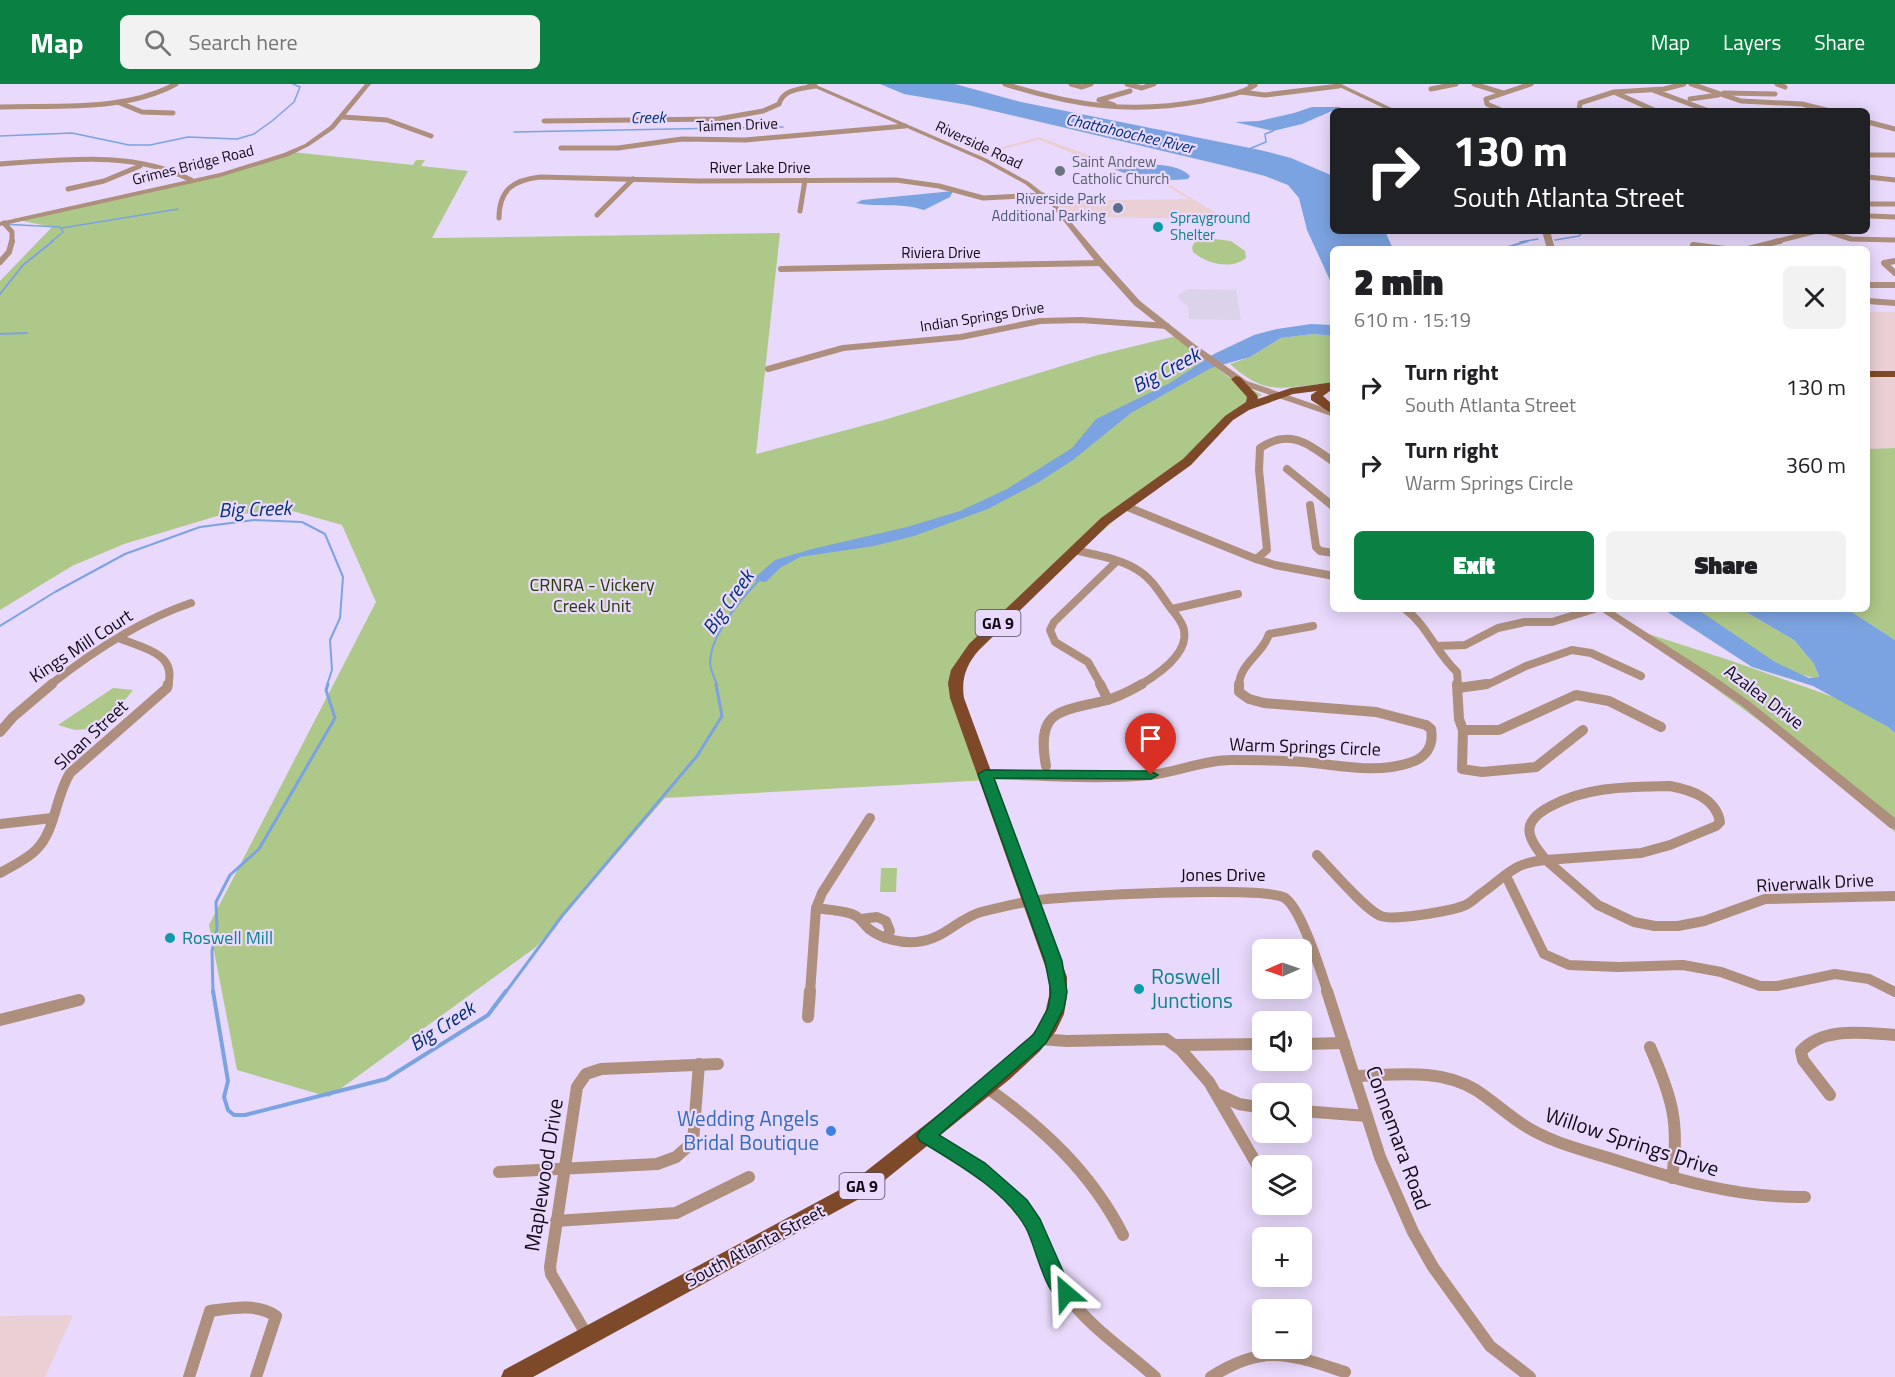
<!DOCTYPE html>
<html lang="en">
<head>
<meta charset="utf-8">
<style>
	:root { --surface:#fff; --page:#f2f2f2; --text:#202124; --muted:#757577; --accent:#0b8043 }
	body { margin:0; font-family:"Titillium Web",sans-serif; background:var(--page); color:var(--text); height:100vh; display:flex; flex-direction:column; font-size:22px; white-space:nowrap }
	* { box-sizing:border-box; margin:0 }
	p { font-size:20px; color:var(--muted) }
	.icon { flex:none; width:33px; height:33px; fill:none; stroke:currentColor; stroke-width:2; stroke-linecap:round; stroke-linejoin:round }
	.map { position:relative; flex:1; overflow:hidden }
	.side { position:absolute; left:1330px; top:162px; width:540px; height:366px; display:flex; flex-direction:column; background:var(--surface); border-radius:9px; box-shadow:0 3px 15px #0003 }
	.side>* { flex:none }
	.hud { position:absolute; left:1330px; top:24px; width:540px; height:126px; border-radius:9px; box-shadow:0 3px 15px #0003; background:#202124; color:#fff; overflow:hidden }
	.needle { width:39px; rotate:268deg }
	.fabs { position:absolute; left:1252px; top:855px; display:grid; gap:12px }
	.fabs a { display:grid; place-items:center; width:60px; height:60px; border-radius:9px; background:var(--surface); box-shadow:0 3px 15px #0003; font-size:30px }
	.pin { position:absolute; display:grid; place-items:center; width:51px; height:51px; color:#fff; margin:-62px -26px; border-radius:50% 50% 50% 0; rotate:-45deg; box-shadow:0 0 6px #0007 }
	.pin .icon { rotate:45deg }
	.me { position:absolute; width:66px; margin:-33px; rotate:334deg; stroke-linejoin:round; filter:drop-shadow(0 0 4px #0008) }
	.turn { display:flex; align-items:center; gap:21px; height:126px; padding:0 24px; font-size:27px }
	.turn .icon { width:78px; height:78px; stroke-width:2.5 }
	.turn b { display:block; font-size:42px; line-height:51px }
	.round { display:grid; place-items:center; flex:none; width:63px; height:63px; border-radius:9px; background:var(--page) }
	.head { display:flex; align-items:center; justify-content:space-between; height:102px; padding:0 24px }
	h1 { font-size:36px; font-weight:800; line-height:45px }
	.cta { display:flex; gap:12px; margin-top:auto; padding:12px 24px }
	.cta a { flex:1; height:69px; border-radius:9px; background:var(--accent); color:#fff; font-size:24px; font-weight:800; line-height:69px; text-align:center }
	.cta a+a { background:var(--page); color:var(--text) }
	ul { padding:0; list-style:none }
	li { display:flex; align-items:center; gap:18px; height:78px; padding:0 24px }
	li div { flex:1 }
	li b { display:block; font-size:22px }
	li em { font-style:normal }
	header { display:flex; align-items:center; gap:36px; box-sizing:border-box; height:84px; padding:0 30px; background:var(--accent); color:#fff }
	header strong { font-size:28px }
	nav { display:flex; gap:33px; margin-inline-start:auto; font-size:21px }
	.search { width:420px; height:54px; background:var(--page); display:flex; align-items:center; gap:15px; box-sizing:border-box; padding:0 21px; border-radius:9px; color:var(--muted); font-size:22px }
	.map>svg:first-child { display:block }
</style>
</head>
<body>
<header>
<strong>Map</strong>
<div class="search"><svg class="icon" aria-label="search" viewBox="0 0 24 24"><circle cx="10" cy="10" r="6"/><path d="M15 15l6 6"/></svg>Search here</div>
<nav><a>Map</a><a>Layers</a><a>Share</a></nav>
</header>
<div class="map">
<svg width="1895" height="1293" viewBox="0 0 1895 1293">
	<rect width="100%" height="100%" fill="#e9d9fc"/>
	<g fill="#ead0d4" fill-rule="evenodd">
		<path d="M1039,53L1170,101L1226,135L1071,133L1026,100L973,71ZM1039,56L1127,91L1167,102L1189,115L1054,117L1033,100L980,71Z"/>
		<polygon points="1868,228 1895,228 1895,364 1868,365"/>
		<polygon points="73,1231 45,1293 0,1293 0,1232"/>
	</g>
	<polygon fill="#dad3e9" points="1189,205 1236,206 1241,236 1189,235 1188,222 1179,215 1178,211"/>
	<g fill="#aec889">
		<polygon points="292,68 413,81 416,76 425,76 421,82 468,87 432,154 780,149 756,370 884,336 1098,271 1176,252 1227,292 1262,311 1245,322 1209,353 985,550 960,576 958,604 989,696 665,714 536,863 329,1013 237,986 209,841 376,518 342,441 289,426 217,432 124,460 72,482 0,526 0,197 52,143 13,135 249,83"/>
		<path d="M1206,154L1231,157L1245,167L1246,174C1231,186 1207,180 1193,168L1192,163L1195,158Z"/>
		<path d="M1313,250L1333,252V299C1287,301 1269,316 1230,280L1250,273L1281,254Z"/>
		<polygon points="1895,364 1895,556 1847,525 1868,525 1868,365"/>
		<path d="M1697,525H1741L1794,556L1814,580L1819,594C1787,594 1724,545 1697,525Z"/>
		<polygon points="1636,546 1729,576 1839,615 1888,643 1895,649 1895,748 1823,684"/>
		<polygon points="113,604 133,606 102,644 75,646 58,641"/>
		<polygon points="881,784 897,784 896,808 880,808"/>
	</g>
	<g fill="#7ca3e1">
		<polygon points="880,0 955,0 1021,18 1260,66 1291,74 1333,92 1334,147 1385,147 1393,165 1334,165 1333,203 1307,146 1299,114 1288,101 1265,92 1222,81 968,21 904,10"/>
		<polygon points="1312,23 1341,23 1302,40 1273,47 1235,38 1259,37 1294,29"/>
		<path d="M1136,80C1152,81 1178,79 1190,92L1188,95C1162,98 1139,95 1114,85L1124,81Z"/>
		<path d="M953,107L950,113L924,126C899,118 881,124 856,119L862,116Z"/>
		<polygon points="1311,240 1333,241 1333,252 1313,250 1281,254 1250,273 1211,284 1131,329 1073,376 1039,398 988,425 914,452 874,462 800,473 780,484 766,498 752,496 775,476 812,465 907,443 960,427 1007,405 1072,364 1096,335 1170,299 1214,270 1254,251 1277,245"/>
		<polygon points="1663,525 1697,525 1775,578 1809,594 1819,593 1814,580 1794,556 1741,525 1847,525 1895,556 1895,649 1888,643 1813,602 1752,583"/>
	</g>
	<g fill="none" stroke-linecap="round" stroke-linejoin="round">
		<g stroke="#7ca3e1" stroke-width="1.5">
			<polyline points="514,48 783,43"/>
			<polyline points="0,52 72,49 129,61 150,61 188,53 237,55 254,50 272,37 294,18 300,3 293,0"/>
			<polyline points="1249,65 1266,58 1265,50 1273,47"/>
			<polyline points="0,140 60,143 63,148 51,158"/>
			<polyline points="62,144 178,125"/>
			<polyline points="1555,156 1579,152 1584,147"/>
			<polyline points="1520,158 1538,155"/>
		</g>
		<g stroke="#7ca3e1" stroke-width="2">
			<polyline points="1501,165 1528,157"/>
			<polyline points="0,210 23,181 53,157"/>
			<polyline points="0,250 27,249"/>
			<polyline points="0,542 55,508 125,470 200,443 254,436 302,438 325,450 343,493 340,534 330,556 332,586 327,601"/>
			<path d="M717,601C715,595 710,585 710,579C710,551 742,514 760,495"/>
		</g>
		<g stroke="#7ca3e1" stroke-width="3">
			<polyline points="213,909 212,867 217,844 216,818 230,791 259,765 335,634 326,606 328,600"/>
			<polyline points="505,909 562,832 697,672 722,632 716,600"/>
		</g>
		<polyline stroke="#7ca3e1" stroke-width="4" points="213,907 228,997 224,1013 228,1026 234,1031 245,1031 386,995 488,931 506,907"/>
		<g stroke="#ae8f7d" stroke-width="5">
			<path d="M1005,0C1074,22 1130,30 1202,17C1220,13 1240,11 1255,1L1250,0"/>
			<polyline points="1071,0 1082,3 1091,0"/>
			<polyline points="1127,0 1142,4 1154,0"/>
			<polyline points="1474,0 1503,9"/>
			<polyline points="1691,0 1741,17 1802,20 1830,27"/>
			<polyline points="1777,0 1785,3"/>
			<polyline points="1431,5 1456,0"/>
			<polyline points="1655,7 1709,27"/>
			<polyline points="1241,8 1265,11 1339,2"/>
			<polyline points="1616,9 1656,27"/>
			<polyline points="1724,9 1775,10"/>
			<polyline points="1690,15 1718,11"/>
			<polyline points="120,19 142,28 173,29"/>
			<polyline points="1114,21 1099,16 1130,7"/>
			<path d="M0,23C57,21 124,28 176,0"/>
			<polyline points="1503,27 1487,20 1486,15 1531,0"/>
			<polyline points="1579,27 1580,19 1614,8 1664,5 1684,0"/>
			<polyline points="343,33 387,36 431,52"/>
			<path d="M544,37L718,35L763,27L779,20C783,5 801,5 815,2"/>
			<polyline points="1868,38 1895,45"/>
			<polyline points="561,64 618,64 682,55 745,56 905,42"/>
			<polyline points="1868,71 1895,71"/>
			<path d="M0,80C63,76 133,66 191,96"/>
			<polyline points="1868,93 1895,96"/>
			<polyline points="68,105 104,97 140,82"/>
			<polyline points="1871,120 1895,120"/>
			<polyline points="800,127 805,96"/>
			<polyline points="597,131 633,95"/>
			<polyline points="1871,132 1895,133"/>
			<path d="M499,134C499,105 514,96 540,93L699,97L896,96L939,102L983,114L1043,111"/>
			<polyline points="4,139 12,148 12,158"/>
			<polyline points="1826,147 1851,155 1895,156"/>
			<polyline points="1774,158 1817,147"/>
		</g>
		<g stroke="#ae8f7d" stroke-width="6">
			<polyline points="1693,161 1725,165"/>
			<polyline points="1748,165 1780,157"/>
			<polyline points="1895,177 1884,179 1895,189"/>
			<polyline points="0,178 9,168 12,157"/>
			<polyline points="781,185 1101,179"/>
			<polyline points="1868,201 1895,201"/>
			<polyline points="1868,217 1895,219"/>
			<polyline points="768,285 843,264 961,253 1040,237 1081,236 1167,242"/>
			<polyline points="1277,355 1294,355"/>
		</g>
		<g stroke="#ae8f7d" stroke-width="8">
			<polyline points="1287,385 1334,423"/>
			<polyline points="1310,421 1316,463 1320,467 1334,469"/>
			<polyline points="1125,422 1256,475 1275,481 1334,492"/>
			<path d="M1074,466C1095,471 1118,474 1136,485C1150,493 1158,506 1167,519C1173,528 1182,536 1184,546C1189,570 1157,591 1140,601"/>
			<path d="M1256,475L1267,466L1259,386L1260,364C1290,344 1308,360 1334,378"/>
			<polyline points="1172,525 1238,510"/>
			<path d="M1405,525C1428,542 1436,569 1457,588L1458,601"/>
			<path d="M121,555C144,564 177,570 168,601"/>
			<polyline points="1437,562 1465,561 1498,544 1525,538 1552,538 1594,525"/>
			<path d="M50,601C92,568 140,536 191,519"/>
			<polyline points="1101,601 1088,578 1055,558 1050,546 1054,538 1116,478"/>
			<path d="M1239,601C1240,579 1263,570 1269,550L1313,542"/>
			<polyline points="1477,601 1491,599 1526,582 1572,566 1591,569 1641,592"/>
		</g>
		<g stroke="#ae8f7d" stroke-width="10">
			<polyline points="1100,600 1108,616"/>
			<polyline points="1457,600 1459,635 1463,646 1462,685 1482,688 1536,683 1583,646"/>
			<polyline points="1458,604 1487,600"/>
			<polyline points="1463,646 1499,646 1576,611 1609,617 1661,643"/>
			<polyline points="0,648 13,633 52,600"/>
			<path d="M1046,682C1036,626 1058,628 1103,617C1117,614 1130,607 1142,600"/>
			<path d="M985,690C1040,691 1095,696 1150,691C1178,688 1203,676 1231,676C1255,676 1280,676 1304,678C1339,681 1375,690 1409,679C1426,674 1434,662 1431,645L1426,641L1376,628L1264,619L1249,615L1239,608V600"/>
			<path d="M1670,702C1691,706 1716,714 1720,738L1716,742L1670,761L1641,769L1546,776C1526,753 1520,738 1551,722C1589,702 1628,703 1670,702Z"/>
			<polyline points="0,740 52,734"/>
			<path d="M1317,771C1331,785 1365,826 1381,832C1393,837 1450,827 1463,822C1470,820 1476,813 1482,809C1509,790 1512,779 1546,776L1598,821L1634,838L1655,842H1678L1704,837L1765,815L1895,812"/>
			<path d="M0,789C12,782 26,776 36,766C56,746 55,713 70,689L167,604L168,600"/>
			<polyline points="1506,792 1544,870 1569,881 1618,883 1683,881 1721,888 1760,902 1777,902 1835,890 1869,895 1895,908"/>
			<path d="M816,824C827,826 847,826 856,832C861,835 864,841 869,845C882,855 900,859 916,858C944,856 957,835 981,828C997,824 1014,820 1031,817C1063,812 1266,801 1285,814C1302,826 1321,888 1328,909"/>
			<polyline points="861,835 877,833 886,837 890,847 885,854"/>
			<polyline points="810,909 816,824 822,809 870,734"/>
		</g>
		<g stroke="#ae8f7d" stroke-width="12">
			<polyline points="1327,907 1380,1073 1413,1148 1433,1183 1490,1262 1530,1293"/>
			<polyline points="808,933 810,907"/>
			<polyline points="0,936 79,916"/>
			<polyline points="1040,955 1067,957 1166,955 1181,966 1209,998 1263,1091"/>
			<polyline points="1302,960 1344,959"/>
			<polyline points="1176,961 1263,960"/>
			<path d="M1650,963C1672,1013 1680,1039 1672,1094"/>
			<path d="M1355,992C1396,991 1439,984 1476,1006C1499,1021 1518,1041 1544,1052C1564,1062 1587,1067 1609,1074C1674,1095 1736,1114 1805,1113"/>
			<path d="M986,1003C1043,1044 1091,1088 1123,1151"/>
			<polyline points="1219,1011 1239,1020 1263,1024"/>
			<path d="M1830,1011L1803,976L1801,967C1825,942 1863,949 1895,951"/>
			<polyline points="1302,1027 1367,1032"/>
			<path d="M926,1052C967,1075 1010,1100 1034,1142C1047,1164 1051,1191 1067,1212C1091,1244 1126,1267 1155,1293"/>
			<polyline points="499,1088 657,1080 676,1073 693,1058 699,980"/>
			<polyline points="556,1137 676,1129 749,1093"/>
			<polyline points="588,1253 551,1190 550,1183 577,1003 586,990 601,985 718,980"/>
			<path d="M189,1293L210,1227C233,1224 255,1219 276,1232L256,1293"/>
			<path d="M1211,1293C1264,1259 1289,1270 1345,1288"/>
		</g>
		<g fill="#ae8f7d" fill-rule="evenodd">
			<polygon points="365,0 371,0 334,45 309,62 289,72 220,93 0,142 0,138 220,89 284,69 305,60 330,42"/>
			<polygon points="806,0 814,0 987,75 1029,98 1055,119 1104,177 1140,217 1193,259 1247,297 1334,327 1334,333 1241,301 1187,263 1134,221 1098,181 1051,121 1025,100 983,77"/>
			<polygon points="1333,0 1341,0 1398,27 1390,27"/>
			<polygon points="1542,147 1550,147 1555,165 1547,165"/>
			<polygon points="1598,525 1610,525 1705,586 1749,617 1895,734 1895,745 1890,744 1741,621"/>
		</g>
		<g fill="#7e4928" fill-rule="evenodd">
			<rect x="1868" y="287" width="27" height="6"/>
			<path d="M1236,292L1240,293L1257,311L1258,315L1291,304L1334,298V304L1323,312L1334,322V331L1311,316V311L1317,307L1293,310L1249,326L1233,336L1191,381L1109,440L979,566C966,581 961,595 964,614L1067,893V912L1064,930L1056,947L1040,967L1010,995L875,1104L859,1115L533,1293H501L504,1286L845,1103L860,1092L996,985L1026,958L1041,939L1045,930L1049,912V893L950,614L948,599L951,586L969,560L1101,434L1183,375L1225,332L1246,318L1247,313L1231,295Z"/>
		</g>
	</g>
	<path fill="#0b8043" stroke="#07532c" stroke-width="1.5" d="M985,686L1151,687L1158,691L1151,695L994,694L1062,877L1067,908L1064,924L1046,959L939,1051L985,1079L1027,1116L1040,1135L1066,1194L1075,1209L1073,1215C1068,1217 1064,1218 1059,1215C1044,1205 1035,1161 1026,1144C1005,1106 956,1079 920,1057L917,1052L920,1047L1034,950L1048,924L1051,908L1045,877L978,690Z"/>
	<circle fill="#6b7280" stroke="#e9d9fc" stroke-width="2" cx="1060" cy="87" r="6"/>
	<circle fill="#5c6f8a" stroke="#e9d9fc" stroke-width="2" cx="1118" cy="124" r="6"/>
	<g fill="#0f9aa8" stroke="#e9d9fc" stroke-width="2">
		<circle cx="1158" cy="143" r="6"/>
		<circle cx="170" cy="854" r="6"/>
		<circle cx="1139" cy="905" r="6"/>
	</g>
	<circle fill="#3f7fe0" stroke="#e9d9fc" stroke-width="2" cx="831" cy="1047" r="6"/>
	<g text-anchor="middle" stroke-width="4.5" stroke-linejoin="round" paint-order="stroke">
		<g font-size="15" fill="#110c17" stroke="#e9d9fc">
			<text transform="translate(737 41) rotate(-2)" y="5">Taimen Drive</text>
			<text transform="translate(979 61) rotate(25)" y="5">Riverside Road</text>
			<text transform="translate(193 81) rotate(-14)" y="5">Grimes Bridge Road</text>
			<text x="760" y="89">River Lake Drive</text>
			<text x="941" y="174">Riviera Drive</text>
			<text transform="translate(982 233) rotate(-9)" y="5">Indian Springs Drive</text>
		</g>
		<g font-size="15" fill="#5b616d" stroke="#e9d9fc" text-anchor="start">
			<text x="1072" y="83">Saint Andrew<tspan x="1072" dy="17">Catholic Church</tspan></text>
		</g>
		<g font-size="15" fill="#4e5e75" stroke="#e9d9fc" text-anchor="end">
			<text x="1106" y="120">Riverside Park<tspan x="1106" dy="17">Additional Parking</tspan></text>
		</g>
		<g font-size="15" fill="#0d838f" stroke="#e9d9fc" text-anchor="start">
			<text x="1170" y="139">Sprayground<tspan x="1170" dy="17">Shelter</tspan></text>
		</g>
		<g font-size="16" font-style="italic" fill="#013078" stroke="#e9d9fc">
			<text transform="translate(648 33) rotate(-1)" y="6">Creek</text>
			<text transform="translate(1130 49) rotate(13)" y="6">Chattahoochee River</text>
		</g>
		<g fill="#e9d9fc" stroke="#524a5c" stroke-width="1.5">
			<rect x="975.5" y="526" width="45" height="26" rx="4.5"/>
			<rect x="839.5" y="1089" width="45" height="26" rx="4.5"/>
		</g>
		<g font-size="16" font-weight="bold" fill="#110c17">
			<text x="998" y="545">GA 9</text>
			<text x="862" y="1108">GA 9</text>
		</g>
		<g font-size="18" fill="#2a3b05" stroke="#e9d9fc">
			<text x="592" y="507">CRNRA - Vickery<tspan x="592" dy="21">Creek Unit</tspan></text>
		</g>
		<g font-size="18" fill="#110c17" stroke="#e9d9fc">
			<text transform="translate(81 562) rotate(-33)" y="6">Kings Mill Court</text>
			<text transform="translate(1764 613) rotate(37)" y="6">Azalea Drive</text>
			<text transform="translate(91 651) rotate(-43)" y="6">Sloan Street</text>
			<text transform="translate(1305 663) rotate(2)" y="6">Warm Springs Circle</text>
			<text x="1223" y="797">Jones Drive</text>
			<text transform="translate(1815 799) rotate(-3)" y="6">Riverwalk Drive</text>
			<text transform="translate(755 1162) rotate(-28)" y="6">South Atlanta Street</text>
		</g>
		<g font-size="18" fill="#0d838f" stroke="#e9d9fc" text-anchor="start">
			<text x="182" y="860">Roswell Mill</text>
		</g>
		<g font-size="20" font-style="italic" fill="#013078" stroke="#e9d9fc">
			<text transform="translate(1166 286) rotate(-28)" y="7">Big Creek</text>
			<text transform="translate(255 425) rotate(-2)" y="7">Big Creek</text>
			<text transform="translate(728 518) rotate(-55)" y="7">Big Creek</text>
			<text transform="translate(442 942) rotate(-33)" y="7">Big Creek</text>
		</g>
		<g font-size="21" fill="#0d838f" stroke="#e9d9fc" text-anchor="start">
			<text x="1151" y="900">Roswell<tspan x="1151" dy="24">Junctions</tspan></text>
		</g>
		<g font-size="21" fill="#366cbe" stroke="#e9d9fc" text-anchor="end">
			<text x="819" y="1042">Wedding Angels<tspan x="819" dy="24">Bridal Boutique</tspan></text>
		</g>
		<g font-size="21" fill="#110c17" stroke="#e9d9fc">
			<text transform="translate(1398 1054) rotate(70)" y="7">Connemara Road</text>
			<text transform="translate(1632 1058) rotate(18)" y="7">Willow Springs Drive</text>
			<text transform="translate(544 1091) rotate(-81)" y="7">Maplewood Drive</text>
		</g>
	</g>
</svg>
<div class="fabs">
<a><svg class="needle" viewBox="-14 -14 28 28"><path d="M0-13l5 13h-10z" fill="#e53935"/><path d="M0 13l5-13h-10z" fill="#757577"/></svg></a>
<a><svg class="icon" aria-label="sound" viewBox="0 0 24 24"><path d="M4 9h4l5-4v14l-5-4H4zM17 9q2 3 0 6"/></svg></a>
<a><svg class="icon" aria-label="search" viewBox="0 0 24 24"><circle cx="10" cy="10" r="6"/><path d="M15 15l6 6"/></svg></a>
<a><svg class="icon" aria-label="layers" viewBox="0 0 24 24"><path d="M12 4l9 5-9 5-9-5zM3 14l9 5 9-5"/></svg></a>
<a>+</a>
<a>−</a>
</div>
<div class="pin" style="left:1151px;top:691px;background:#d93025"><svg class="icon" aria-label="arrive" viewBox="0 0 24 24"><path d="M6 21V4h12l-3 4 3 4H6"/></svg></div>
<svg class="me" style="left:1066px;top:1209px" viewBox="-20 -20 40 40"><path d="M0-17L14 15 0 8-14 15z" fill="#0b8043" stroke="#fff" stroke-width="4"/></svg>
<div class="hud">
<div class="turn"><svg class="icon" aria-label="right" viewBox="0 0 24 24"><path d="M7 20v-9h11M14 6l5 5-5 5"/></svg><div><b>130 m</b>South Atlanta Street</div></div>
</div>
<section class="side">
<div class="head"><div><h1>2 min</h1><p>610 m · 15:19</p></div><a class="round"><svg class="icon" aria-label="close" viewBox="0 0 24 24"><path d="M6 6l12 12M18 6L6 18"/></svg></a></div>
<ul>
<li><svg class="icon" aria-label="right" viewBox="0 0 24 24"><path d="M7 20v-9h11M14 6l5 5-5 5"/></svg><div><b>Turn right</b><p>South Atlanta Street</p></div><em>130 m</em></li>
<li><svg class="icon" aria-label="right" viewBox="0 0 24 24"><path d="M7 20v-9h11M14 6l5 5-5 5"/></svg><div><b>Turn right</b><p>Warm Springs Circle</p></div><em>360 m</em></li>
</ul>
<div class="cta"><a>Exit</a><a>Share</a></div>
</section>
</div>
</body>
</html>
